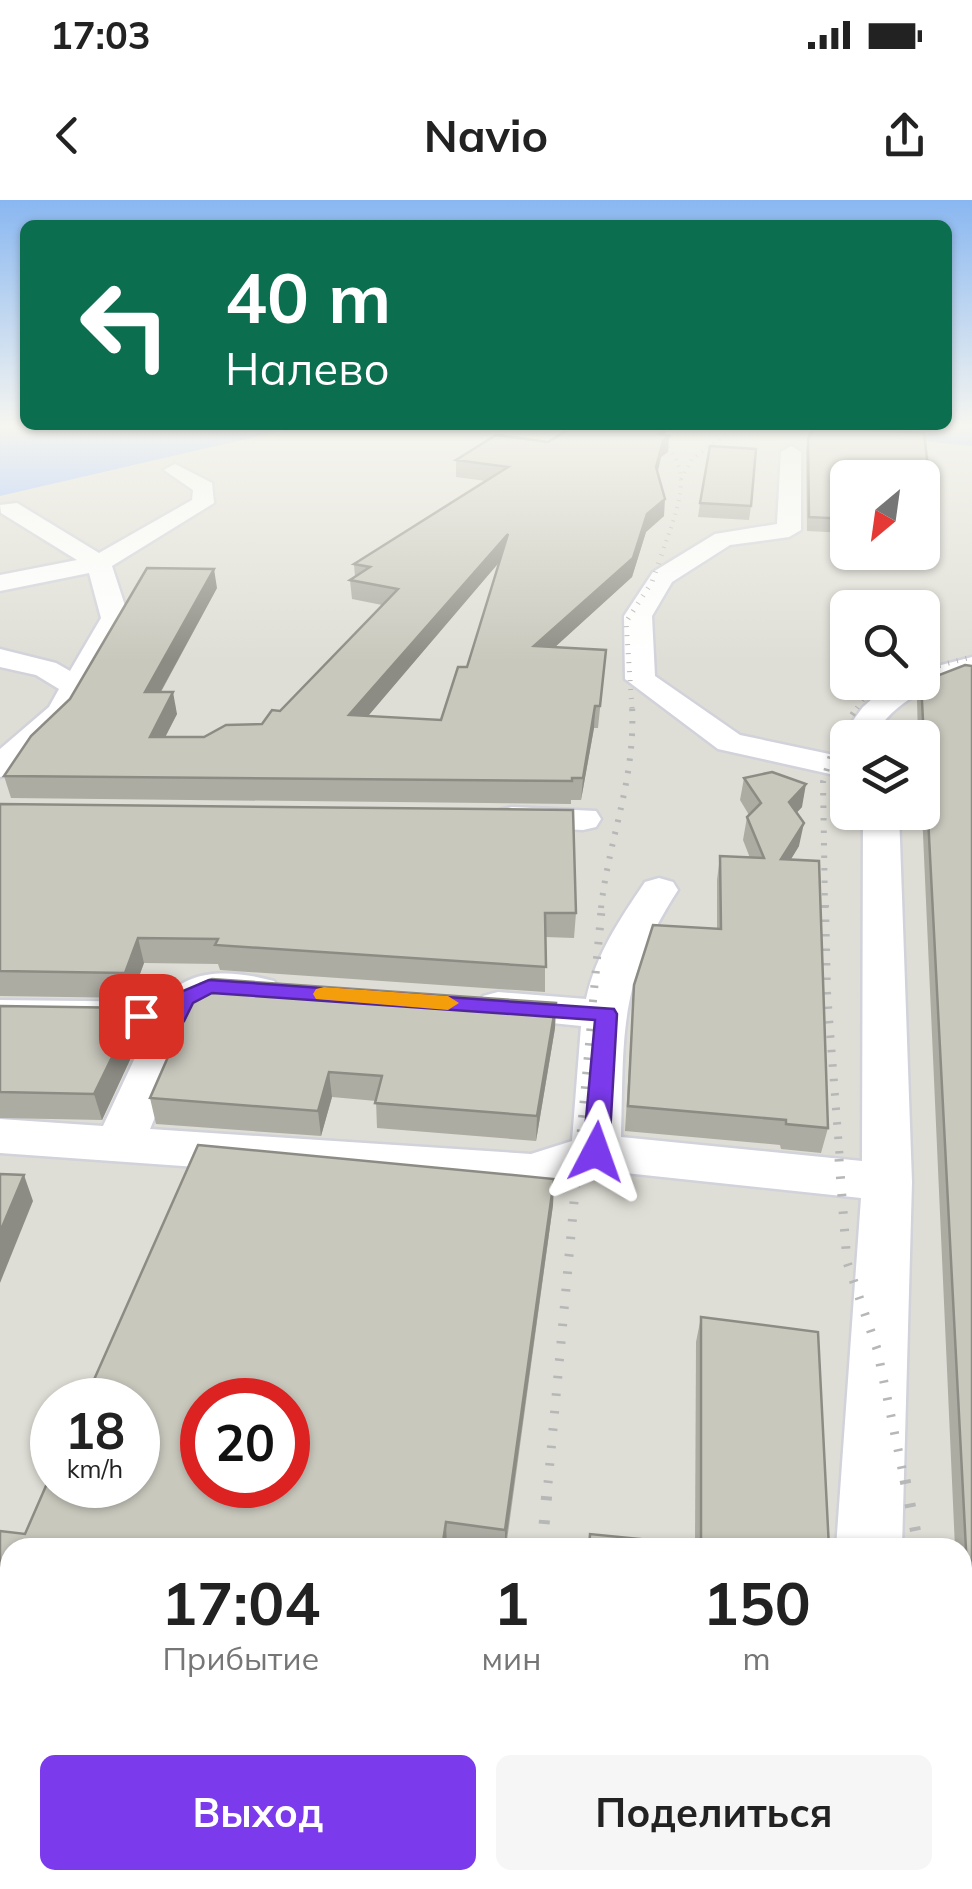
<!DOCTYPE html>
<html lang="ru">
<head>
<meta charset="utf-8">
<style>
	:root { --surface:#fff; --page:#f6f6f6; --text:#222; --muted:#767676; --accent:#7c3aed }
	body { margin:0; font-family:Mulish,sans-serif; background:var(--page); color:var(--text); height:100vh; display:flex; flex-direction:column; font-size:38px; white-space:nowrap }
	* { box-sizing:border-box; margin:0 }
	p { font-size:32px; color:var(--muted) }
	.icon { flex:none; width:55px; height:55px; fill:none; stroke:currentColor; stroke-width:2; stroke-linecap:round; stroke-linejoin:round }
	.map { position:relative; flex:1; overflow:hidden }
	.side { position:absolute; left:0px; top:1338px; width:972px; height:352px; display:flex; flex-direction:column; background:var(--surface); border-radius:30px 30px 0 0; box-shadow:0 2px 8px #0004 }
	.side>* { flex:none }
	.top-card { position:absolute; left:20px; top:20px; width:932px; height:210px; border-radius:15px; box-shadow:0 2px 8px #0004; background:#0b6e4f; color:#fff; overflow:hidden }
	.needle { width:65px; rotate:209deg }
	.buttons { position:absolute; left:830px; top:260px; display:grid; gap:20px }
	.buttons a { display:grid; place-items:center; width:110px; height:110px; border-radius:15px; background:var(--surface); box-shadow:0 2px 8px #0004; font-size:50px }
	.speed { position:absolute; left:30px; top:1178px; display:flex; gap:20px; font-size:50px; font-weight:700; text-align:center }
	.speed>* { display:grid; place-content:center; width:130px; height:130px; border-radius:50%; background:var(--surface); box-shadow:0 2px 8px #0004; line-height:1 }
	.speed small { font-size:25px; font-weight:400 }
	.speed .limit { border:15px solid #d22; background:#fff; color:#111 }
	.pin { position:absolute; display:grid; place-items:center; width:85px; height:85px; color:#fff; margin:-42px; border-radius:20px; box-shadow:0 5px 15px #0006 }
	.me { position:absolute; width:110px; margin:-55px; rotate:4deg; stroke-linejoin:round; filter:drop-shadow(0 0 8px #0008) }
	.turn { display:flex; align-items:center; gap:35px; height:210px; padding:0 40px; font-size:45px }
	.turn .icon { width:130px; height:130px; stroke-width:2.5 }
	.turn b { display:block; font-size:70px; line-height:85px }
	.eta { display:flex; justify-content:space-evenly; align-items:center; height:170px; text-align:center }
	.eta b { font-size:60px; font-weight:700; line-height:70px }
	.action { display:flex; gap:20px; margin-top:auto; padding:20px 40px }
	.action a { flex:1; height:115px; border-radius:15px; background:var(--accent); color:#fff; font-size:40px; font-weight:700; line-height:115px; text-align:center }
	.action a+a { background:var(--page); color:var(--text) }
	.status { display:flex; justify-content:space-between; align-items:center; height:70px; padding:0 50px; background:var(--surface); direction:ltr }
	.status svg { height:28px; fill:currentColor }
	header { display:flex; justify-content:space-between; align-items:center; height:130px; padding:0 40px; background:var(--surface); font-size:45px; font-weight:700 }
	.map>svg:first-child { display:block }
</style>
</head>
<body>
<div class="status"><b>17:03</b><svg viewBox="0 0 49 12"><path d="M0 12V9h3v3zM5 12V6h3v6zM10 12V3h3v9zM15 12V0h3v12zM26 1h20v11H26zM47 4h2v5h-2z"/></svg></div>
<header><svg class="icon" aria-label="back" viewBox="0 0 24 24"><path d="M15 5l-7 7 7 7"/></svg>Navio<svg class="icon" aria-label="share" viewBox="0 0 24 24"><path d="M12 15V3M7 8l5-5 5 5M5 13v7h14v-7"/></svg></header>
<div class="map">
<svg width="972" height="1689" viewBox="0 0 972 1689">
	<rect width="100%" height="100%" fill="#ececde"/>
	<path fill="#dfded6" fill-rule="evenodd" d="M307,225H731L972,246V1689H0V296ZM848,278H922V352H848ZM848,408H922V482H848ZM848,538H922V612H848ZM52,1200H138V1285H52ZM202,1200H288V1285H202ZM10,1348H962V1680H10Z"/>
	<g fill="#9bbcff">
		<polygon points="0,225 307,225 0,296"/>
		<polygon points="698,225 972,225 972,246 793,229"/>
	</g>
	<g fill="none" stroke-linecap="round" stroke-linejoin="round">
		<polyline stroke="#365bc9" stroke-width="2.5" stroke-dasharray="6 5" stroke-linecap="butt" points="736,228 740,225"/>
		<g stroke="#d1d2da" stroke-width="5">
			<g id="minor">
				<polygon points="791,246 801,252 801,330 789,337 730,345 672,382 652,416 655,476 740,535 848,558 848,578 718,549 625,479 624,416 653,372 715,334 777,324 781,252"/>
				<polygon points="175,264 212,283 214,303 112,366 129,418 72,519 12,574 0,577 0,549 49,507 59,489 36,475 0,467 0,449 56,463 70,471 101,418 89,373 0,391 0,375 77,360 1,313 0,305 17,303 99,353 192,300 193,290 164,270"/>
				<path d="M972,457V475C929,486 897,498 872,538H848V546L840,538L863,507L891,482H922V470Z"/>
				<polygon points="512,607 596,611 601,619 596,627 583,630 499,626 494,618 499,610"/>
				<path d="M863,612H899L912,982L902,1348H836L861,998L597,970L531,991L0,953V919L103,926L148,830L0,828V800L163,802C187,765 237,771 274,781L280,790L274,799C247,806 216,789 198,816L150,929L531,954L572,941L581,826L483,816L476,806L483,796L498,792L586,799C596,754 620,719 645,682L659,678L673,682L678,690C618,783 624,831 621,937L862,961Z"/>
				<polygon points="848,1680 928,1680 930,1689 850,1689"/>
			</g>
		</g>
		<use href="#minor" fill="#fff" fill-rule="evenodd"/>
		<g stroke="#b6b7b7" stroke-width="4" stroke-dasharray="1 6" stroke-linecap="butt">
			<path d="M633,225C699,253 684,292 663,350"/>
			<polyline points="681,279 692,259 736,228"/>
		</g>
		<g stroke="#b6b7b7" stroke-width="5" stroke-dasharray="1 8" stroke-linecap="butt">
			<polyline points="922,470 972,457"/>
			<polyline points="632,508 626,422 652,382 664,348"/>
			<polyline points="857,508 870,489"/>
		</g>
		<g stroke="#b6b7b7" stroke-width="6" stroke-dasharray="2.5 10" stroke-linecap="butt">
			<path d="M601,708C609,637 636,579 632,505"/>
			<polyline points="825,708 823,582 836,538 859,505"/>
		</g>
		<g stroke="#b6b7b7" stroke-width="8" stroke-dasharray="2.5 12" stroke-linecap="butt">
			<polyline points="825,705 827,792 840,961"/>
			<polyline points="578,961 602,705"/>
		</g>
		<g stroke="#b6b7b7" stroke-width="9" stroke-dasharray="2.5 15" stroke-linecap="butt">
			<polyline points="839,959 847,1062 877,1149 905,1283"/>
			<polyline points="548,1283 578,959"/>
		</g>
		<g stroke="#b6b7b7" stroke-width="11" stroke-dasharray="4 20" stroke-linecap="butt">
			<polyline points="905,1280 919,1348"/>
			<polyline points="542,1348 548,1280"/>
			<polyline points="511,1689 512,1680"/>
		</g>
	</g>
	<g fill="#adaca3" fill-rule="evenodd">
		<polygon points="855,225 854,229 929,276 926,289 922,289 922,278 848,278 848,333 807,331 806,251 808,239"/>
		<path d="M666,229L668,252L661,257L657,272L664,316L646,332L632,377L555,447L606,450L598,528H594L581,600H571V604L11,598L4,576L217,388L161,492L177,514L165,537H204L262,524L280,511L382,405L352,399L350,380L355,377L354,364L486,281L456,277V260L548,242ZM499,362L467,467L441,520L368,516Z"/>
		<polygon points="700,303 751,306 749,320 698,317"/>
		<polygon points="972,466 972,1689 969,1630 962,1628 962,1348 955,1348 922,612 922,538 918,538 917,499 921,482"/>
		<polygon points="744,578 802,607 796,613 799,646 791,659 828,928 821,953 781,949 780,945 625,931 634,785 717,728 717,680 720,656 750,658 743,640 747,617 749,615 740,600"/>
		<polygon points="0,604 576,713 574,738 545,737 545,792 220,770 218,764 144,763 131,798 0,796"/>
		<polygon points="556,803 555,828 536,941 377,928 376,901 332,897 321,936 156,924 150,898"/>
		<polygon points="0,806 142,834 102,920 0,918"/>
		<path d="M198,945L554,979L553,1005L506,1348H10V1680H393L392,1689H0V1331L25,1334L52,1272V1285H138V1200H85ZM202,1200H288V1285H202Z"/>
		<polygon points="701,1117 829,1348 695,1345 696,1142"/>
	</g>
	<g fill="#8d8c84">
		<polygon points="666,229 665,239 669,236 668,252 661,257 655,284 659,234"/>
		<polygon points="665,299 664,316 646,332 632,377 533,467 534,446 647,314"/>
		<polygon points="508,334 508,352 351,536 349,515"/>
		<polygon points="214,369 217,388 149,513 145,492"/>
		<polygon points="173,492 177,514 154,559 150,537"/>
		<polygon points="595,506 594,528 581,600 583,578"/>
		<polygon points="806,584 802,607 785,625 789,602"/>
		<polygon points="804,623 799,646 777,682 781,659"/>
		<polygon points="138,738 144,763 131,798 125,773"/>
		<polygon points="556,803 555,828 536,941 537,916"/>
		<polygon points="136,808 142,834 102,920 94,894"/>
		<polygon points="329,872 332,897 321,936 318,911"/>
		<polygon points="24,975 33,1001 0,1083 0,1032"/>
		<polygon points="554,979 553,1005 505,1348 505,1330"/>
		<polygon points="446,1322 447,1348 442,1348"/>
		<polygon points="387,1680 393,1680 392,1689 386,1689"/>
	</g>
	<g fill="#c9c8bd" stroke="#8d8c84" stroke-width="2.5" fill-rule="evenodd">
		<path d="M575,225H633L666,229L659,234L669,236L663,241L656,267L665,299L647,314L633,358L534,446L606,450L600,506H595L583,578H572V581L4,576L31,536L70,499L147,368L214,369L145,492H173L150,537H204L226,525L262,524L272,510L280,511L398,389L350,380L370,367L354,364L508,267L456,260L496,235L548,242ZM508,334L467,467H458L441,520L349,515Z"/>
		<polygon points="815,225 855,225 853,229 924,233 929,276 868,272 869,278 848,278 848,319 809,317 808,239"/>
		<polygon points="710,246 756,249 751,306 700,303"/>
		<polygon points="965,465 972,466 972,1612 962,1609 962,1444 971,1446 921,482"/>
		<polygon points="772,572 806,584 789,602 804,623 781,659 819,661 828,928 786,924 786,920 628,906 634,785 653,725 721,729 720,656 764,658 747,617 761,603 744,578"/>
		<polygon points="0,604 573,610 576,713 545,713 546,767 215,745 218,739 138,738 125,773 0,771"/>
		<polygon points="212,779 556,803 537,916 375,903 382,876 329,872 318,911 150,898 200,784"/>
		<polygon points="0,806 136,808 94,894 0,892"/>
		<path d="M198,945L554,979L505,1330L446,1322L442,1348H10V1680H387L386,1689H0V1331L25,1334L52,1272V1285H138V1200H85ZM202,1200H288V1285H202Z"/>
		<polygon points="0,974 24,975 0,1032"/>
		<polygon points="701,1117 818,1132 829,1348 589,1348 590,1334 701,1345"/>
		<polygon points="567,1680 867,1680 868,1689 567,1689"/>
	</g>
	<linearGradient id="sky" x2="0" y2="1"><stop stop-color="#89b7f1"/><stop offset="0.49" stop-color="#f6f6f0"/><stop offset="1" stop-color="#f6f6f0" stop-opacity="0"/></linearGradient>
	<rect width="972" height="461" fill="url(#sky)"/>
	<polygon fill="#7c3aed" stroke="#51269a" stroke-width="2.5" points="209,780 614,809 617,814 609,952 605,959 587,959 583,952 595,820 212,793 193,803 184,821 141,823 130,816 141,808 168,809 176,794"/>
	<polygon fill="#f59e0b" points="324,787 448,796 459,803 448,810 316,799 313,794 316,789"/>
</svg>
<div class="buttons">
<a><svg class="needle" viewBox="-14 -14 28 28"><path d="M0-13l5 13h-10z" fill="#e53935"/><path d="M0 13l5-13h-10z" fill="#767676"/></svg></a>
<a><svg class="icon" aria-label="search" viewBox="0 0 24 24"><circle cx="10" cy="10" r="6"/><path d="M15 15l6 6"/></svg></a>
<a><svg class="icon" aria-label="layers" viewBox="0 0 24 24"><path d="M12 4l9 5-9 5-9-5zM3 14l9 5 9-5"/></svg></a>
</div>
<div class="speed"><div>18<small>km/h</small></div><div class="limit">20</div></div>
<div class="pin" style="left:141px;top:816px;background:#d93025"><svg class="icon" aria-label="arrive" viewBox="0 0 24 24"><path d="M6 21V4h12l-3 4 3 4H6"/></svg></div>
<svg class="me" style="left:596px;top:952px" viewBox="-20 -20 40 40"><path d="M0-17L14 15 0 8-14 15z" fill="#7c3aed" stroke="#fff" stroke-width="4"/></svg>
<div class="top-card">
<div class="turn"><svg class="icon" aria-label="left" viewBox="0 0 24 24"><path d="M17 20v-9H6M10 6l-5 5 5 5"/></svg><div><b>40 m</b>Налево</div></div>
</div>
<section class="side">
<div class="eta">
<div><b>17:04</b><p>Прибытие</p></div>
<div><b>1</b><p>мин</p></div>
<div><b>150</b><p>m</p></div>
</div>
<div class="action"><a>Выход</a><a>Поделиться</a></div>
</section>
</div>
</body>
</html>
